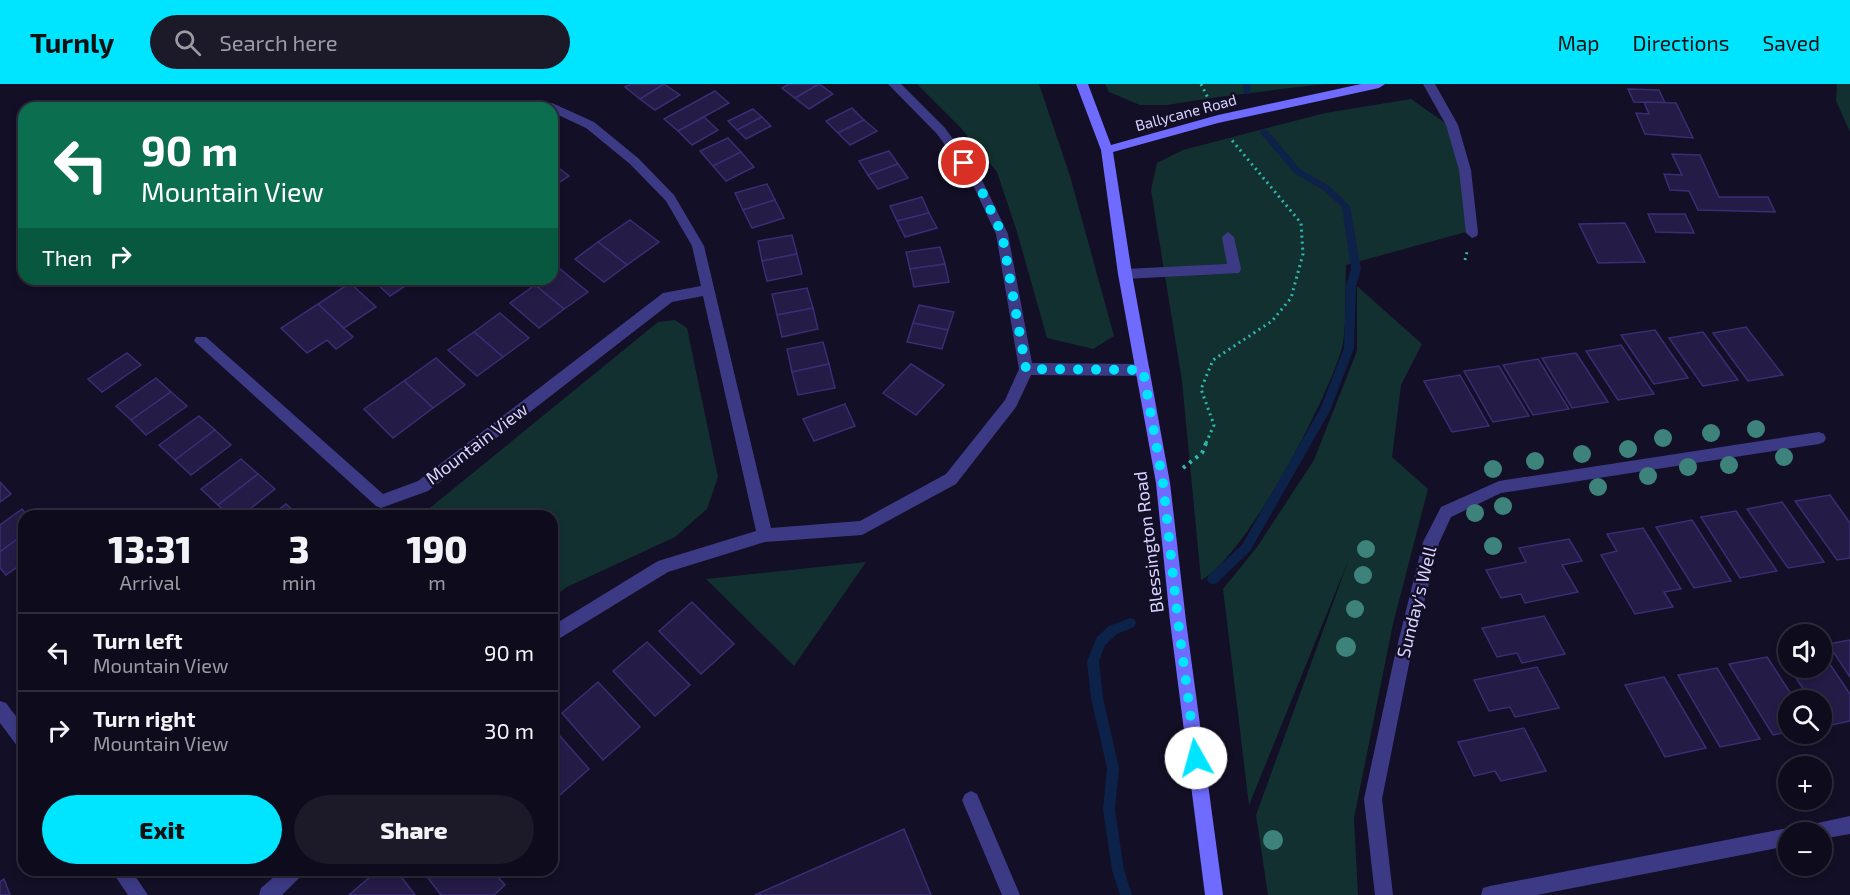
<!DOCTYPE html>
<html lang="en">
<head>
<meta charset="utf-8">
<style>
	:root { --surface:#0e0b1c; --page:#1c1929; --text:#f1f3f6; --muted:#9b9ba3; --line:#2e2b3b; --accent:#00e5ff }
	body { margin:0; font-family:"Exo 2",sans-serif; background:var(--page); color:var(--text); height:100vh; display:flex; flex-direction:column; font-size:22px; white-space:nowrap }
	* { box-sizing:border-box; margin:0 }
	p { font-size:20px; color:var(--muted) }
	.icon { flex:none; width:33px; height:33px; fill:none; stroke:currentColor; stroke-width:2; stroke-linecap:round; stroke-linejoin:round }
	.map { position:relative; flex:1; overflow:hidden }
	.side { position:absolute; left:18px; top:426px; width:540px; height:366px; display:flex; flex-direction:column; background:var(--surface); border-radius:18px; box-shadow:0 3px 9px #0003,0 0 0 2px var(--line) }
	.side>* { flex:none }
	.banner { position:absolute; left:18px; top:18px; width:540px; height:183px; border-radius:18px; box-shadow:0 3px 9px #0003,0 0 0 2px var(--line); background:#0b6e4f; color:#fff; overflow:hidden }
	.fabs { position:absolute; left:1778px; top:540px; display:grid; gap:12px }
	.fabs a { display:grid; place-items:center; width:54px; height:54px; border-radius:50%; background:var(--surface); box-shadow:0 3px 9px #0003,0 0 0 2px var(--line); font-size:30px }
	.pin { position:absolute; display:grid; place-items:center; width:51px; height:51px; color:#fff; margin:-26px; border:3px solid #fff; border-radius:50%; box-shadow:0 2px 6px #0007 }
	.me { position:absolute; width:66px; margin:-33px; rotate:353deg; stroke-linejoin:round; filter:drop-shadow(0 0 4px #0008) }
	.turn { display:flex; align-items:center; gap:21px; height:126px; padding:0 24px; font-size:27px }
	.turn .icon { width:78px; height:78px; stroke-width:2.5 }
	.turn b { display:block; font-size:42px; line-height:51px }
	.then { display:flex; align-items:center; height:57px; padding:0 24px; background:#0003; gap:12px; font-size:22px }
	.eta { display:flex; justify-content:space-evenly; align-items:center; height:102px; text-align:center }
	.eta b { font-size:36px; font-weight:800; line-height:42px }
	.button { display:flex; gap:12px; margin-top:auto; padding:12px 24px }
	.button a { flex:1; height:69px; border-radius:36px; background:var(--accent); color:#111; font-size:24px; font-weight:800; line-height:69px; text-align:center }
	.button a+a { background:var(--page); color:var(--text) }
	ul { padding:0; list-style:none }
	li { display:flex; align-items:center; gap:18px; height:78px; padding:0 24px; border-top:2px solid var(--line) }
	li div { flex:1 }
	li b { display:block; font-size:22px }
	li em { font-style:normal }
	header { display:flex; align-items:center; gap:36px; box-sizing:border-box; height:84px; padding:0 30px; background:var(--accent); color:#111 }
	header strong { font-size:28px }
	nav { display:flex; gap:33px; margin-inline-start:auto; font-size:21px }
	.search { width:420px; height:54px; background:var(--page); display:flex; align-items:center; gap:15px; box-sizing:border-box; padding:0 21px; border-radius:33px; color:var(--muted); font-size:22px }
	.map>svg:first-child { display:block }
</style>
</head>
<body>
<header>
<strong>Turnly</strong>
<div class="search"><svg class="icon" aria-label="search" viewBox="0 0 24 24"><circle cx="10" cy="10" r="6"/><path d="M15 15l6 6"/></svg>Search here</div>
<nav><a>Map</a><a>Directions</a><a>Saved</a></nav>
</header>
<div class="map">
<svg width="1850" height="811" viewBox="0 0 1850 811">
	<rect width="100%" height="100%" fill="#130f26"/>
	<g fill="#12302f">
		<polygon points="917,0 1039,0 1070,92 1114,252 1093,265 1047,254 1017,148 997,88 960,43"/>
		<polygon points="1105,0 1324,0 1218,13 1167,21 1140,21 1109,8"/>
		<polygon points="1837,0 1850,0 1850,48 1836,17"/>
		<path d="M1411,15L1448,41L1461,86L1466,148L1346,181C1345,203 1347,245 1342,264C1328,314 1246,473 1201,496L1182,297L1151,106L1157,79L1183,66L1325,29Z"/>
		<polygon points="1357,202 1422,260 1401,301 1392,373 1428,405 1393,540 1354,734 1358,811 1268,811 1256,731 1349,475 1249,721 1223,505 1257,463 1314,376 1357,267"/>
		<polygon points="675,236 687,244 718,393 707,425 675,453 567,503 552,514 552,432 420,432 658,238"/>
		<polygon points="866,478 794,582 706,495"/>
	</g>
	<g fill="none" stroke-linecap="round" stroke-linejoin="round">
		<g fill="#0c2248" fill-rule="evenodd">
			<polygon points="1243,0 1251,0 1250,10 1244,10"/>
			<polygon points="1264,45 1267,46 1301,86 1328,101 1350,122 1361,185 1356,202 1354,264 1330,327 1250,467 1217,499 1213,500 1209,499 1207,495 1209,491 1242,461 1321,323 1344,264 1346,202 1351,185 1342,123 1322,105 1295,90 1261,50 1260,48"/>
			<polygon points="1130,534 1134,535 1136,539 1134,543 1117,550 1105,561 1099,577 1103,614 1119,684 1115,726 1124,786 1132,811 1120,811 1112,786 1103,726 1107,684 1091,614 1087,577 1097,553 1109,542"/>
		</g>
	</g>
	<g fill="#241b47" stroke="#3b2d73" stroke-width="1.5">
		<polygon points="631,0 664,0 640,15 625,3"/>
		<polygon points="664,0 680,11 655,26 640,15"/>
		<polygon points="789,0 819,0 795,14 782,4"/>
		<polygon points="819,0 833,10 809,25 795,14"/>
		<polygon points="1628,5 1659,6 1665,19 1634,18"/>
		<polygon points="715,7 729,19 678,47 664,35"/>
		<polygon points="1644,18 1676,19 1693,54 1645,50 1636,29 1649,30"/>
		<polygon points="852,24 864,36 838,49 826,37"/>
		<polygon points="753,25 762,33 737,46 728,37"/>
		<polygon points="704,33 718,46 692,61 678,47"/>
		<polygon points="762,33 771,42 746,55 737,46"/>
		<polygon points="864,36 877,47 850,61 838,49"/>
		<polygon points="728,54 741,68 713,82 700,67"/>
		<polygon points="889,67 898,80 868,91 859,77"/>
		<polygon points="741,68 754,83 726,97 713,82"/>
		<polygon points="1672,70 1700,71 1719,113 1768,113 1775,128 1698,126 1689,107 1670,106 1664,90 1682,91"/>
		<polygon points="552,79 569,92 552,103"/>
		<polygon points="898,80 908,94 878,105 868,91"/>
		<polygon points="767,100 775,116 743,126 735,109"/>
		<polygon points="922,113 929,129 897,137 890,122"/>
		<polygon points="775,116 784,134 752,144 743,126"/>
		<polygon points="929,129 937,144 905,153 897,137"/>
		<polygon points="1648,130 1685,130 1694,149 1656,148"/>
		<polygon points="630,136 659,158 627,181 598,158"/>
		<polygon points="1625,139 1645,178 1598,179 1579,140"/>
		<polygon points="792,151 797,170 762,177 758,157"/>
		<polygon points="598,158 627,181 604,198 575,175"/>
		<polygon points="940,163 945,180 910,185 906,168"/>
		<polygon points="797,170 802,190 767,197 762,177"/>
		<polygon points="945,180 949,198 914,203 910,185"/>
		<polygon points="559,184 588,208 564,225 535,201 544,195 552,195 552,189"/>
		<polygon points="372,195 416,195 390,212"/>
		<polygon points="350,199 376,223 344,244 318,220"/>
		<polygon points="535,201 564,225 539,244 510,219"/>
		<polygon points="807,204 813,224 777,231 772,210"/>
		<polygon points="318,220 353,253 336,265 327,256 307,269 281,244"/>
		<polygon points="919,221 954,228 948,246 913,239"/>
		<polygon points="813,224 818,245 782,253 777,231"/>
		<polygon points="500,229 529,254 503,273 474,248"/>
		<polygon points="913,239 948,246 942,265 907,258"/>
		<polygon points="1746,243 1783,291 1748,297 1713,249"/>
		<polygon points="1655,246 1688,294 1654,300 1621,251"/>
		<polygon points="474,248 503,273 477,292 448,266"/>
		<polygon points="1703,248 1738,296 1703,302 1669,254"/>
		<polygon points="823,258 829,280 792,288 787,265"/>
		<polygon points="1621,261 1654,310 1618,316 1586,267"/>
		<polygon points="127,269 141,281 102,308 88,295"/>
		<polygon points="1576,269 1608,318 1572,324 1542,274"/>
		<polygon points="436,274 465,301 433,324 404,297"/>
		<polygon points="1538,275 1569,325 1533,331 1503,281"/>
		<polygon points="829,280 835,304 798,311 792,288"/>
		<polygon points="911,280 944,301 916,331 883,309"/>
		<polygon points="1499,282 1529,332 1493,338 1464,287"/>
		<polygon points="1460,291 1489,342 1452,348 1424,297"/>
		<polygon points="156,294 171,308 131,336 116,322"/>
		<polygon points="404,297 433,324 393,354 364,325"/>
		<polygon points="171,308 187,322 146,351 131,336"/>
		<polygon points="845,320 855,342 814,357 803,335"/>
		<polygon points="199,332 215,346 175,376 159,361"/>
		<polygon points="215,346 231,361 191,391 175,376"/>
		<polygon points="241,375 258,390 218,421 201,405"/>
		<polygon points="258,390 275,405 241,432 229,432 218,421"/>
		<polygon points="0,398 11,410 0,418"/>
		<polygon points="1830,411 1850,439 1850,474 1837,476 1795,417"/>
		<polygon points="1782,418 1824,478 1788,484 1747,425"/>
		<polygon points="286,420 299,432 270,432"/>
		<polygon points="22,425 28,432 24,432 24,450 0,468 0,441"/>
		<polygon points="1736,427 1777,487 1740,494 1701,433"/>
		<polygon points="1692,436 1731,497 1694,504 1656,443"/>
		<polygon points="1643,444 1681,505 1664,508 1673,523 1635,530 1601,471 1617,467 1607,450"/>
		<polygon points="24,450 24,478 6,491 0,484 0,468"/>
		<polygon points="1569,455 1582,477 1562,481 1578,508 1525,519 1521,510 1501,514 1486,486 1526,478 1519,464"/>
		<polygon points="692,518 734,560 701,590 659,547"/>
		<polygon points="1544,532 1565,570 1522,579 1517,569 1497,573 1482,544"/>
		<polygon points="1850,556 1850,593 1828,560"/>
		<polygon points="647,558 690,601 655,632 613,587"/>
		<polygon points="1821,567 1850,610 1850,637 1827,642 1821,633 1821,616 1811,616 1789,584 1821,584"/>
		<polygon points="1767,573 1795,616 1788,616 1788,648 1773,651 1729,580"/>
		<polygon points="1537,583 1559,624 1515,633 1510,623 1489,627 1474,596"/>
		<polygon points="1717,584 1760,655 1720,663 1678,591"/>
		<polygon points="1664,593 1706,664 1665,673 1625,601"/>
		<polygon points="598,598 640,643 603,676 562,629"/>
		<polygon points="552,643 589,685 552,718"/>
		<polygon points="1524,644 1546,687 1501,697 1495,687 1474,692 1458,658"/>
		<polygon points="904,745 931,811 755,811"/>
		<polygon points="378,786 396,786 415,811 349,811"/>
		<polygon points="422,786 492,786 505,801 494,811 441,811"/>
		<polygon points="4,795 10,811 0,811 0,798"/>
	</g>
	<g fill="none" stroke-linecap="round" stroke-linejoin="round">
		<g stroke="#2fb8b0" stroke-width="3" stroke-dasharray="2 4" stroke-linecap="butt">
			<polyline points="1201,0 1209,16"/>
			<polyline points="1465,176 1467,168"/>
			<polyline points="1206,359 1214,341 1201,305 1213,276 1272,237 1291,214 1303,170 1301,139 1230,54"/>
		</g>
		<polyline stroke="#2fb8b0" stroke-width="4" stroke-dasharray="3 5" stroke-linecap="butt" points="1183,384 1202,369 1207,357"/>
		<g fill="#3d3a85" fill-rule="evenodd">
			<polygon points="1228,148 1234,153 1241,185 1239,189 1125,195 1118,190 1125,185 1227,180 1222,153"/>
			<polygon points="971,707 977,710 1020,811 1002,811 962,716 965,710"/>
		</g>
		<g fill="#3d3a85" fill-rule="evenodd">
			<polygon points="888,0 901,0 945,44 980,92 1008,150 1032,279 1143,280 1148,282 1150,286 1148,290 1143,292 1031,291 1016,323 956,400 862,451 765,458 668,488 552,559 552,542 658,477 756,447 703,212 672,218 428,407 381,424 376,422 194,257 196,253 206,253 383,410 418,397 663,209 701,202 692,162 666,117 630,80 586,44 552,28 552,24 542,24 552,19 594,38 638,74 674,111 704,162 771,444 860,437 946,390 1005,316 1019,285 996,150 971,97 937,50"/>
			<polygon points="1423,0 1435,0 1458,41 1471,86 1478,149 1477,152 1472,154 1466,149 1459,86 1446,41"/>
			<polygon points="1819,348 1824,350 1826,354 1824,358 1819,360 1501,409 1451,433 1439,459 1410,575 1382,715 1393,811 1375,811 1364,715 1394,575 1423,458 1441,423 1499,397"/>
			<polygon points="0,617 6,619 24,643 24,665 18,663 0,639"/>
			<polygon points="1850,732 1850,750 1821,755 1821,748 1801,748 1804,742"/>
			<polygon points="1788,744 1795,748 1788,748 1788,762 1537,811 1481,811 1483,804 1490,802"/>
			<polygon points="111,786 131,786 148,811 128,811"/>
			<polygon points="282,786 304,786 301,792 282,811 259,811 261,804"/>
		</g>
		<polygon fill="#6f6bff" fill-rule="evenodd" points="1076,0 1088,0 1111,61 1218,31 1361,0 1385,0 1379,4 1218,39 1113,68 1132,190 1170,399 1186,537 1223,811 1205,811 1170,537 1156,399 1118,190 1101,66"/>
	</g>
	<g fill="#3d827b">
		<circle cx="1756" cy="345" r="9"/>
		<circle cx="1711" cy="349" r="9"/>
		<circle cx="1663" cy="354" r="9"/>
		<circle cx="1628" cy="365" r="9"/>
		<circle cx="1582" cy="370" r="9"/>
		<circle cx="1784" cy="373" r="9"/>
		<circle cx="1535" cy="377" r="9"/>
		<circle cx="1729" cy="381" r="9"/>
		<circle cx="1688" cy="383" r="9"/>
		<circle cx="1493" cy="385" r="9"/>
		<circle cx="1648" cy="392" r="9"/>
		<circle cx="1598" cy="403" r="9"/>
		<circle cx="1503" cy="422" r="9"/>
		<circle cx="1475" cy="429" r="9"/>
		<circle cx="1493" cy="462" r="9"/>
		<circle cx="1366" cy="465" r="9"/>
		<circle cx="1363" cy="491" r="9"/>
		<circle cx="1355" cy="525" r="9"/>
		<circle cx="1346" cy="563" r="10"/>
		<circle cx="1273" cy="756" r="10"/>
	</g>
	<g fill="none" stroke-linecap="round" stroke-linejoin="round">
		<polyline stroke="#00e5ff" stroke-width="10" stroke-dasharray="0 18" points="964,79 976,95 1002,150 1026,285 1143,286 1163,399 1178,537 1196,674"/>
	</g>
	<g text-anchor="middle" stroke-width="5" stroke-linejoin="round" paint-order="stroke">
		<g font-size="15" fill="#d9d4ff" stroke="#130f26">
			<text transform="translate(1186 29) rotate(-15)" y="5">Ballycane Road</text>
		</g>
		<g font-size="18" fill="#d9d4ff" stroke="#130f26">
			<text transform="translate(477 360) rotate(-37)" y="6">Mountain View</text>
			<text transform="translate(1149 458) rotate(-97)" y="6">Blessington Road</text>
			<text transform="translate(1417 518) rotate(-76)" y="6">Sunday's Well</text>
		</g>
	</g>
</svg>
<div class="fabs">
<a><svg class="icon" aria-label="sound" viewBox="0 0 24 24"><path d="M4 9h4l5-4v14l-5-4H4zM17 9q2 3 0 6"/></svg></a>
<a><svg class="icon" aria-label="search" viewBox="0 0 24 24"><circle cx="10" cy="10" r="6"/><path d="M15 15l6 6"/></svg></a>
<a>+</a>
<a>−</a>
</div>
<div class="pin" style="left:964px;top:79px;background:#d93025"><svg class="icon" aria-label="arrive" viewBox="0 0 24 24"><path d="M6 21V4h12l-3 4 3 4H6"/></svg></div>
<svg class="me" style="left:1196px;top:674px" viewBox="-20 -20 40 40"><circle r="19" fill="#fff"/><path d="M0-13L10 11 0 6-10 11z" fill="#00e5ff"/></svg>
<div class="banner">
<div class="turn"><svg class="icon" aria-label="left" viewBox="0 0 24 24"><path d="M17 20v-9H6M10 6l-5 5 5 5"/></svg><div><b>90 m</b>Mountain View</div></div>
<div class="then">Then<svg class="icon" aria-label="right" viewBox="0 0 24 24"><path d="M7 20v-9h11M14 6l5 5-5 5"/></svg></div>
</div>
<section class="side">
<div class="eta">
<div><b>13:31</b><p>Arrival</p></div>
<div><b>3</b><p>min</p></div>
<div><b>190</b><p>m</p></div>
</div>
<ul>
<li><svg class="icon" aria-label="left" viewBox="0 0 24 24"><path d="M17 20v-9H6M10 6l-5 5 5 5"/></svg><div><b>Turn left</b><p>Mountain View</p></div><em>90 m</em></li>
<li><svg class="icon" aria-label="right" viewBox="0 0 24 24"><path d="M7 20v-9h11M14 6l5 5-5 5"/></svg><div><b>Turn right</b><p>Mountain View</p></div><em>30 m</em></li>
</ul>
<div class="button"><a>Exit</a><a>Share</a></div>
</section>
</div>
</body>
</html>
